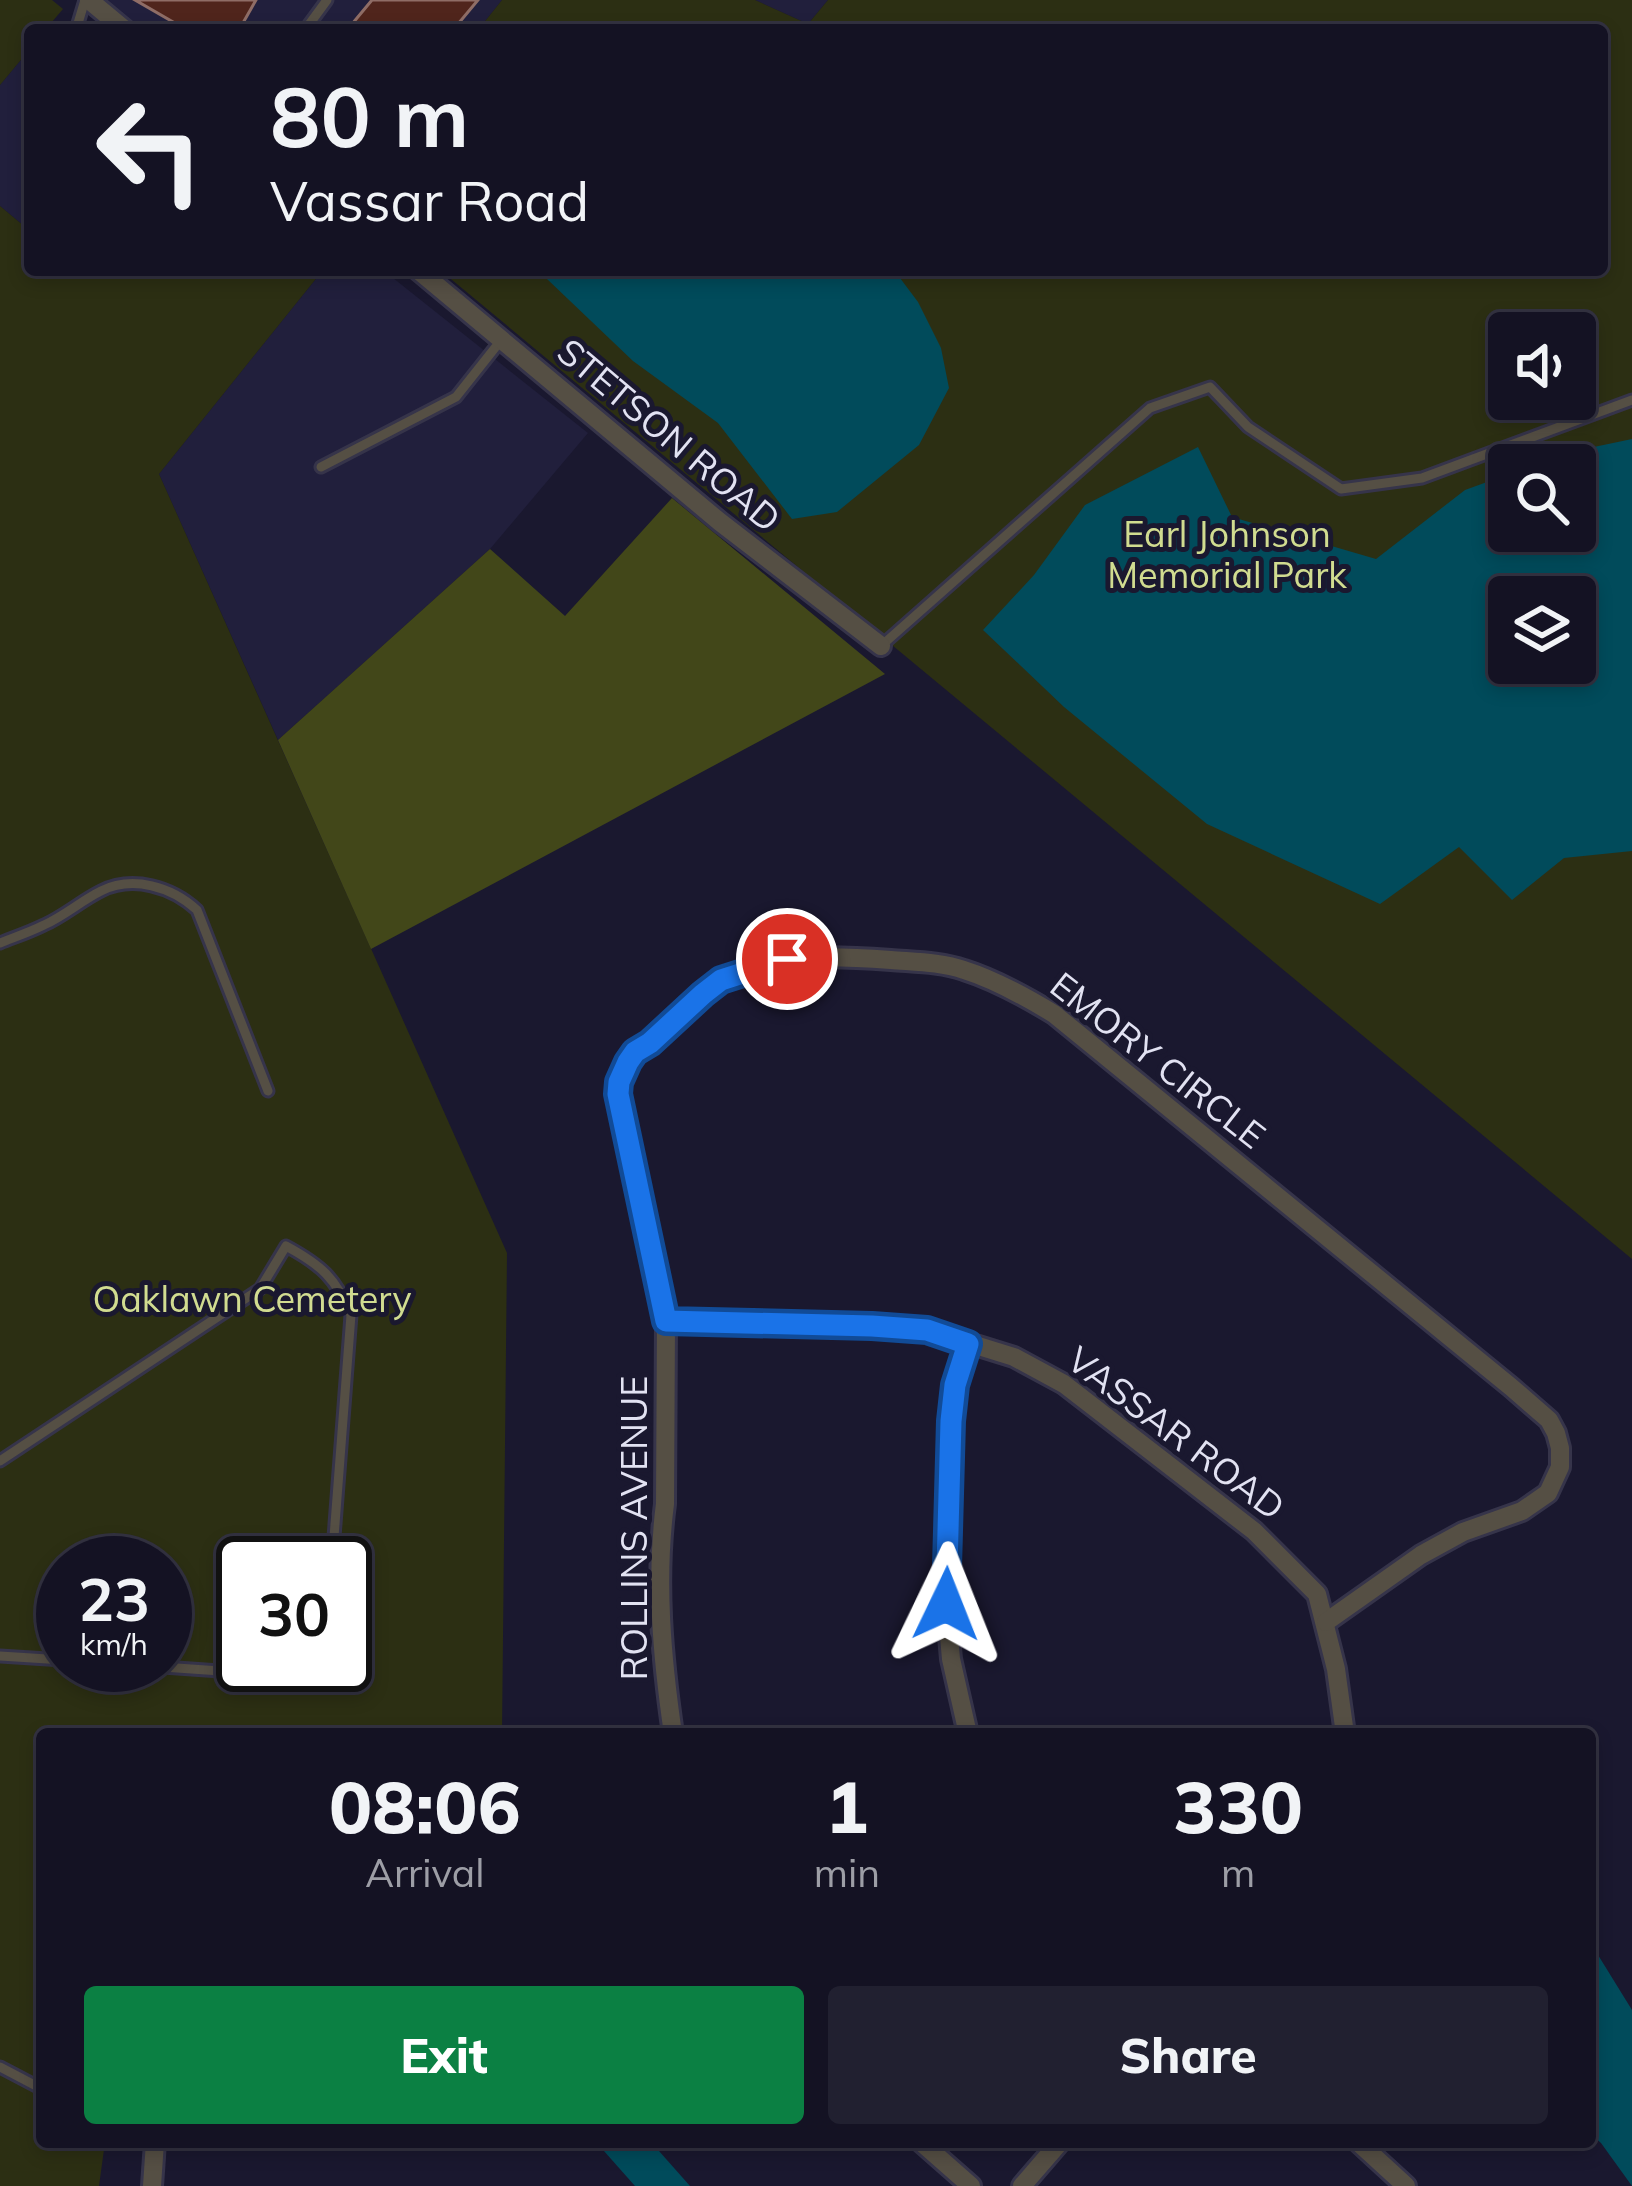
<!DOCTYPE html>
<html lang="en">
<head>
<meta charset="utf-8">
<style>
	:root { --surface:#141223; --page:#212030; --text:#f1f3f6; --muted:#9d9ea6; --line:#333241; --accent:#0b8043 }
	body { margin:0; font-family:Mulish,sans-serif; background:var(--page); color:var(--text); height:100vh; display:flex; flex-direction:column; font-size:45px; white-space:nowrap }
	* { box-sizing:border-box; margin:0 }
	p { font-size:39px; color:var(--muted) }
	.icon { flex:none; width:66px; height:66px; fill:none; stroke:currentColor; stroke-width:2; stroke-linecap:round; stroke-linejoin:round }
	.map { position:relative; flex:1; overflow:hidden }
	.drawer { position:absolute; left:36px; top:1728px; width:1560px; height:420px; display:flex; flex-direction:column; background:var(--surface); border-radius:12px; box-shadow:0 6px 18px #0003,0 0 0 3px var(--line) }
	.drawer>* { flex:none }
	.top-card { position:absolute; left:24px; top:24px; width:1584px; height:252px; border-radius:12px; box-shadow:0 6px 18px #0003,0 0 0 3px var(--line); background:#141223; color:var(--text); overflow:hidden }
	.buttons { position:absolute; left:1488px; top:312px; display:grid; gap:24px }
	.buttons a { display:grid; place-items:center; width:108px; height:108px; border-radius:12px; background:var(--surface); box-shadow:0 6px 18px #0003,0 0 0 3px var(--line); font-size:60px }
	.speed { position:absolute; left:36px; top:1536px; display:flex; gap:24px; font-size:60px; font-weight:700; text-align:center }
	.speed>* { display:grid; place-content:center; width:156px; height:156px; border-radius:50%; background:var(--surface); box-shadow:0 6px 18px #0003,0 0 0 3px var(--line); line-height:1 }
	.speed small { font-size:30px; font-weight:400 }
	.speed .limit { border:6px solid #111; border-radius:18px; background:#fff; color:#111 }
	.pin { position:absolute; display:grid; place-items:center; width:102px; height:102px; color:#fff; margin:-51px; border:6px solid #fff; border-radius:50%; box-shadow:0 3px 12px #0007 }
	.me { position:absolute; width:132px; margin:-66px; rotate:2deg; stroke-linejoin:round; filter:drop-shadow(0 0 9px #0008) }
	.turn { display:flex; align-items:center; gap:42px; height:252px; padding:0 48px; font-size:54px }
	.turn .icon { width:156px; height:156px; stroke-width:2.5 }
	.turn b { display:block; font-size:84px; line-height:102px }
	.eta { display:flex; justify-content:space-evenly; align-items:center; height:204px; text-align:center }
	.eta b { font-size:72px; font-weight:800; line-height:84px }
	.action { display:flex; gap:24px; margin-top:auto; padding:24px 48px }
	.action a { flex:1; height:138px; border-radius:12px; background:var(--accent); color:#fff; font-size:48px; font-weight:800; line-height:138px; text-align:center }
	.action a+a { background:var(--page); color:var(--text) }
	.map>svg:first-child { display:block }
</style>
</head>
<body>
<div class="map">
<svg width="1632" height="2186" viewBox="0 0 1632 2186">
	<rect width="100%" height="100%" fill="#1a182f"/>
	<g fill="#211f3c">
		<polygon points="105,0 502,0 478,30 142,30"/>
		<polygon points="755,0 828,0 808,24"/>
		<polygon points="30,49 30,231 0,206 0,85"/>
		<polygon points="323,270 383,270 588,433 490,549 278,740 159,474"/>
	</g>
	<g fill="#2c2f13" fill-rule="evenodd">
		<polygon points="0,0 52,0 63,9 45,30 30,30 30,49 0,85"/>
		<path d="M502,0H755L808,24L828,0H1632V1259L440,270H1602V30H478ZM1509,333H1575V399H1509ZM1509,465H1575V531H1509ZM1509,597H1575V663H1509Z"/>
		<path d="M0,206L30,231V270H323L159,474L507,1253L502,1734H42V2142H105L99,2186H0ZM63,1563H165V1665H63ZM243,1563H345V1665H243Z"/>
	</g>
	<polygon fill="#424719" points="672,498 885,674 371,949 278,740 490,549 565,616"/>
	<g fill="#014b5b" fill-rule="evenodd">
		<polygon points="552,270 894,270 918,302 941,348 949,388 919,445 837,512 792,519 718,423 633,361 547,279"/>
		<path d="M1632,439V851L1564,858L1512,900L1459,847L1380,904L1207,824L1064,707L983,630L1034,575L1085,505L1198,447L1232,517L1376,559L1465,490L1509,474V531H1575V465H1535L1570,452ZM1509,597H1575V663H1509Z"/>
		<polygon points="1590,1942 1632,2010 1632,2186 1601,2143 1590,2133"/>
		<polygon points="596,2142 651,2142 690,2186 635,2186"/>
	</g>
	<g fill="#50251c" stroke="#8f6d66" stroke-width="3">
		<polygon points="135,0 256,0 239,30 187,30"/>
		<polygon points="372,0 478,0 453,30 347,30"/>
	</g>
	<g fill="none" stroke-linecap="round" stroke-linejoin="round">
		<g stroke="#36344a" stroke-width="15">
			<g id="service">
				<polyline points="76,30 85,0"/>
				<polyline points="305,30 327,0"/>
				<polyline points="321,467 456,397 502,339"/>
				<polyline points="881,646 1150,408 1210,387 1248,427 1341,489 1422,478 1632,400"/>
				<path d="M0,943C15,937 30,932 44,925C64,916 81,901 101,891C133,875 172,887 197,910L268,1091"/>
				<path d="M0,1461L260,1289L286,1246C321,1265 336,1278 351,1315L332,1563"/>
				<polyline points="0,1656 63,1660"/>
				<polyline points="134,1665 279,1675 308,1665"/>
				<polyline points="0,2067 42,2089"/>
			</g>
		</g>
		<g stroke="#36344a" stroke-width="24">
			<g id="minor">
				<polyline points="89,0 125,30"/>
				<polyline points="418,270 720,522 881,646"/>
				<polyline points="666,1321 872,1326 927,1330 1014,1357 1064,1384 1254,1531 1317,1594 1336,1669 1345,1734"/>
				<polyline points="967,1344 955,1385 951,1421 946,1603 951,1659 968,1734"/>
				<path d="M673,1734C662,1658 655,1581 665,1504L666,1321L618,1094C621,1061 642,1050 664,1029C682,1013 699,993 720,981C772,952 834,956 891,960C915,962 941,962 964,970C996,980 1026,997 1054,1014L1511,1387L1549,1420L1556,1433L1560,1448V1467L1548,1493L1522,1511L1463,1532L1421,1555L1326,1622"/>
				<polyline points="921,2142 971,2186"/>
				<polyline points="1358,2142 1406,2186"/>
				<polyline points="152,2186 155,2142"/>
				<polyline points="1022,2186 1060,2142"/>
			</g>
		</g>
		<use href="#service" stroke="#554f44" stroke-width="9"/>
		<use href="#minor" stroke="#554f44" stroke-width="18"/>
	</g>
	<g fill="none" stroke-linecap="round" stroke-linejoin="round">
		<g stroke="#114b97" stroke-width="30">
			<polyline id="route" points="787,959 721,980 703,994 650,1043 635,1052 628,1062 619,1082 618,1094 666,1321 872,1326 927,1330 968,1344 955,1385 951,1421 946,1604"/>
		</g>
		<use href="#route" stroke="#1a73e8" stroke-width="21"/>
	</g>
	<g text-anchor="middle" stroke-width="10" stroke-linejoin="round" paint-order="stroke">
		<g font-size="36" fill="#e2e2f2" stroke="#1a182f">
			<text transform="translate(669 435) rotate(40)" y="13">STETSON ROAD</text>
			<text transform="translate(1158 1060) rotate(38)" y="13">EMORY CIRCLE</text>
			<text transform="translate(1176 1433) rotate(37)" y="13">VASSAR ROAD</text>
			<text transform="translate(634 1528) rotate(-90)" y="13">ROLLINS AVENUE</text>
		</g>
		<g font-size="36" fill="#d1dc90" stroke="#1a182f">
			<text x="1227" y="547">Earl Johnson<tspan x="1227" dy="41">Memorial Park</tspan></text>
			<text x="252" y="1312">Oaklawn Cemetery</text>
		</g>
	</g>
</svg>
<div class="buttons">
<a><svg class="icon" aria-label="sound" viewBox="0 0 24 24"><path d="M4 9h4l5-4v14l-5-4H4zM17 9q2 3 0 6"/></svg></a>
<a><svg class="icon" aria-label="search" viewBox="0 0 24 24"><circle cx="10" cy="10" r="6"/><path d="M15 15l6 6"/></svg></a>
<a><svg class="icon" aria-label="layers" viewBox="0 0 24 24"><path d="M12 4l9 5-9 5-9-5zM3 14l9 5 9-5"/></svg></a>
</div>
<div class="speed"><div>23<small>km/h</small></div><div class="limit">30</div></div>
<div class="pin" style="left:787px;top:959px;background:#d93025"><svg class="icon" aria-label="arrive" viewBox="0 0 24 24"><path d="M6 21V4h12l-3 4 3 4H6"/></svg></div>
<svg class="me" style="left:946px;top:1604px" viewBox="-20 -20 40 40"><path d="M0-17L14 15 0 8-14 15z" fill="#1a73e8" stroke="#fff" stroke-width="4"/></svg>
<div class="top-card">
<div class="turn"><svg class="icon" aria-label="left" viewBox="0 0 24 24"><path d="M17 20v-9H6M10 6l-5 5 5 5"/></svg><div><b>80 m</b>Vassar Road</div></div>
</div>
<section class="drawer">
<div class="eta">
<div><b>08:06</b><p>Arrival</p></div>
<div><b>1</b><p>min</p></div>
<div><b>330</b><p>m</p></div>
</div>
<div class="action"><a>Exit</a><a>Share</a></div>
</section>
</div>
</body>
</html>
